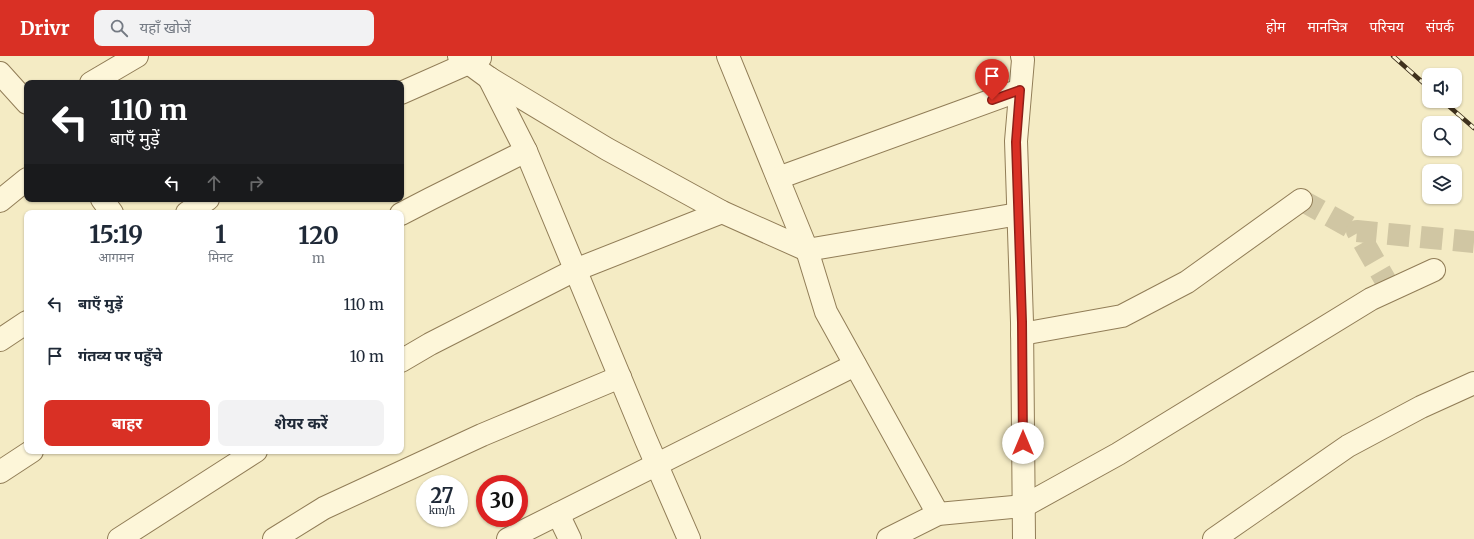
<!DOCTYPE html>
<html lang="hi">
<head>
<meta charset="utf-8">
<style>
	:root { --surface:#fff; --page:#f2f2f3; --text:#1f2937; --muted:#747a83; --accent:#d93025 }
	body { margin:0; font-family:Merriweather,"Noto Sans Devanagari",serif; background:var(--page); color:var(--text); height:100vh; display:flex; flex-direction:column; font-size:15px; white-space:nowrap }
	* { box-sizing:border-box; margin:0 }
	p { font-size:13px; color:var(--muted) }
	.icon { flex:none; width:22px; height:22px; fill:none; stroke:currentColor; stroke-width:2; stroke-linecap:round; stroke-linejoin:round }
	.map { position:relative; flex:1; overflow:hidden }
	.sheet { position:absolute; left:24px; top:154px; width:380px; height:244px; display:flex; flex-direction:column; background:var(--surface); border-radius:8px; box-shadow:0 1px 3px #0004 }
	.sheet>* { flex:none }
	.guide { position:absolute; left:24px; top:24px; width:380px; height:122px; border-radius:8px; box-shadow:0 1px 3px #0004; background:#202124; color:#fff; overflow:hidden }
	.buttons { position:absolute; left:1422px; top:12px; display:grid; gap:8px }
	.buttons a { display:grid; place-items:center; width:40px; height:40px; border-radius:8px; background:var(--surface); box-shadow:0 1px 3px #0004; font-size:20px }
	.speed { position:absolute; left:416px; top:419px; display:flex; gap:8px; font-size:20px; font-weight:700; text-align:center }
	.speed>* { display:grid; place-content:center; width:52px; height:52px; border-radius:50%; background:var(--surface); box-shadow:0 1px 3px #0004; line-height:1 }
	.speed small { font-size:10px; font-weight:400 }
	.speed .limit { border:6px solid #d22; background:#fff; color:#111 }
	.pin { position:absolute; display:grid; place-items:center; width:34px; height:34px; color:#fff; margin:-41px -17px; border-radius:50% 50% 50% 0; rotate:-45deg; box-shadow:0 0 4px #0007 }
	.pin .icon { rotate:45deg }
	.me { position:absolute; width:44px; margin:-22px; rotate:0deg; stroke-linejoin:round; filter:drop-shadow(0 0 3px #0008) }
	.turn { display:flex; align-items:center; gap:14px; height:84px; padding:0 20px; font-size:18px }
	.turn .icon { width:52px; height:52px; stroke-width:2.5 }
	.turn b { display:block; font-size:28px; line-height:34px }
	.lanes { display:flex; align-items:center; height:38px; padding:0 20px; background:#0003; justify-content:center; gap:20px; direction:ltr }
	.lanes .off { opacity:.35 }
	.eta { display:flex; justify-content:space-evenly; align-items:center; height:68px; text-align:center }
	.eta b { font-size:24px; font-weight:700; line-height:28px }
	.primary-button { display:flex; gap:8px; margin-top:auto; padding:8px 20px }
	.primary-button a { flex:1; height:46px; border-radius:8px; background:var(--accent); color:#fff; font-size:16px; font-weight:700; line-height:46px; text-align:center }
	.primary-button a+a { background:var(--page); color:var(--text) }
	ul { padding:0; list-style:none }
	li { display:flex; align-items:center; gap:12px; height:52px; padding:0 20px }
	li div { flex:1 }
	li b { display:block; font-size:15px }
	li em { font-style:normal }
	header { display:flex; align-items:center; gap:24px; box-sizing:border-box; height:56px; padding:0 20px; background:var(--accent); color:#fff }
	header strong { font-size:19px }
	nav { display:flex; gap:22px; margin-inline-start:auto; font-size:14px }
	.search { width:280px; height:36px; background:var(--page); display:flex; align-items:center; gap:10px; box-sizing:border-box; padding:0 14px; border-radius:8px; color:var(--muted); font-size:15px }
	.map>svg:first-child { display:block }
</style>
</head>
<body>
<header>
<strong>Drivr</strong>
<div class="search"><svg class="icon" aria-label="search" viewBox="0 0 24 24"><circle cx="10" cy="10" r="6"/><path d="M15 15l6 6"/></svg>यहाँ खोजें</div>
<nav><a>होम</a><a>मानचित्र</a><a>परिचय</a><a>संपर्क</a></nav>
</header>
<div class="map">
<svg width="1474" height="483" viewBox="0 0 1474 483">
	<rect width="100%" height="100%" fill="#f4ebc4"/>
	<g fill="none" stroke-linecap="round" stroke-linejoin="round">
		<g stroke="#d0c6a3" stroke-width="22" stroke-dasharray="22 11" stroke-linecap="butt">
			<polyline points="1301,144 1357,175"/>
			<polyline points="1391,234 1357,175 1474,186"/>
		</g>
		<g stroke="#917d57" stroke-width="24">
			<g id="minor">
				<polyline points="459,0 489,22 607,93 722,156 807,194 1018,158"/>
				<polyline points="728,0 807,194 826,256 938,458"/>
				<polyline points="1022,0 1023,4 1016,85 1022,266 1024,483"/>
				<polyline points="0,17 27,47"/>
				<polyline points="489,22 526,95 646,384 689,483"/>
				<polyline points="91,27 137,0"/>
				<polyline points="401,37 480,2"/>
				<polyline points="778,122 1020,34"/>
				<polyline points="102,143 112,157"/>
				<polyline points="0,145 27,123"/>
				<polyline points="187,157 208,143"/>
				<polyline points="401,158 430,143 526,95"/>
				<polyline points="1022,278 1122,260 1187,226 1301,144"/>
				<polyline points="0,284 27,266"/>
				<polyline points="401,305 430,288 575,214 722,156"/>
				<polyline points="0,416 32,395"/>
				<polyline points="558,458 570,483"/>
				<polyline points="119,483 256,395"/>
				<polyline points="274,483 324,452 482,379 620,321"/>
				<polyline points="508,483 855,309"/>
				<polyline points="888,483 938,458 1024,450 1118,398 1371,243 1434,214"/>
				<polyline points="1214,483 1348,390 1421,351 1474,327"/>
			</g>
		</g>
		<use href="#minor" stroke="#fdf6d9" stroke-width="22"/>
		<g stroke="#3f311d" stroke-width="4.5">
			<g id="rail">
				<polyline points="1393,0 1429,32"/>
				<polyline points="1443,45 1474,72"/>
			</g>
		</g>
		<use href="#rail" stroke="#faf3d4" stroke-width="3" stroke-dasharray="9" stroke-linecap="butt"/>
	</g>
	<g fill="none" stroke-linecap="round" stroke-linejoin="round">
		<g stroke="#8d1f18" stroke-width="10">
			<polyline id="route" points="992,44 1020,34 1016,86 1022,266 1023,387"/>
		</g>
		<use href="#route" stroke="#d93025" stroke-width="7"/>
	</g>
</svg>
<div class="buttons">
<a><svg class="icon" aria-label="sound" viewBox="0 0 24 24"><path d="M4 9h4l5-4v14l-5-4H4zM17 9q2 3 0 6"/></svg></a>
<a><svg class="icon" aria-label="search" viewBox="0 0 24 24"><circle cx="10" cy="10" r="6"/><path d="M15 15l6 6"/></svg></a>
<a><svg class="icon" aria-label="layers" viewBox="0 0 24 24"><path d="M12 4l9 5-9 5-9-5zM3 14l9 5 9-5"/></svg></a>
</div>
<div class="speed"><div>27<small>km/h</small></div><div class="limit">30</div></div>
<div class="pin" style="left:992px;top:44px;background:#d93025"><svg class="icon" aria-label="arrive" viewBox="0 0 24 24"><path d="M6 21V4h12l-3 4 3 4H6"/></svg></div>
<svg class="me" style="left:1023px;top:387px" viewBox="-20 -20 40 40"><circle r="19" fill="#fff"/><path d="M0-13L10 11 0 6-10 11z" fill="#d93025"/></svg>
<div class="guide">
<div class="turn"><svg class="icon" aria-label="left" viewBox="0 0 24 24"><path d="M17 20v-9H6M10 6l-5 5 5 5"/></svg><div><b>110 m</b>बाएँ मुड़ें</div></div>
<div class="lanes"><svg class="icon" aria-label="left" viewBox="0 0 24 24"><path d="M17 20v-9H6M10 6l-5 5 5 5"/></svg><svg class="icon off" aria-label="ahead" viewBox="0 0 24 24"><path d="M12 20V5M6 11l6-6 6 6"/></svg><svg class="icon off" aria-label="right" viewBox="0 0 24 24"><path d="M7 20v-9h11M14 6l5 5-5 5"/></svg></div>
</div>
<section class="sheet">
<div class="eta">
<div><b>15:19</b><p>आगमन</p></div>
<div><b>1</b><p>मिनट</p></div>
<div><b>120</b><p>m</p></div>
</div>
<ul>
<li><svg class="icon" aria-label="left" viewBox="0 0 24 24"><path d="M17 20v-9H6M10 6l-5 5 5 5"/></svg><div><b>बाएँ मुड़ें</b></div><em>110 m</em></li>
<li><svg class="icon" aria-label="arrive" viewBox="0 0 24 24"><path d="M6 21V4h12l-3 4 3 4H6"/></svg><div><b>गंतव्य पर पहुँचे</b></div><em>10 m</em></li>
</ul>
<div class="primary-button"><a>बाहर</a><a>शेयर करें</a></div>
</section>
</div>
</body>
</html>
